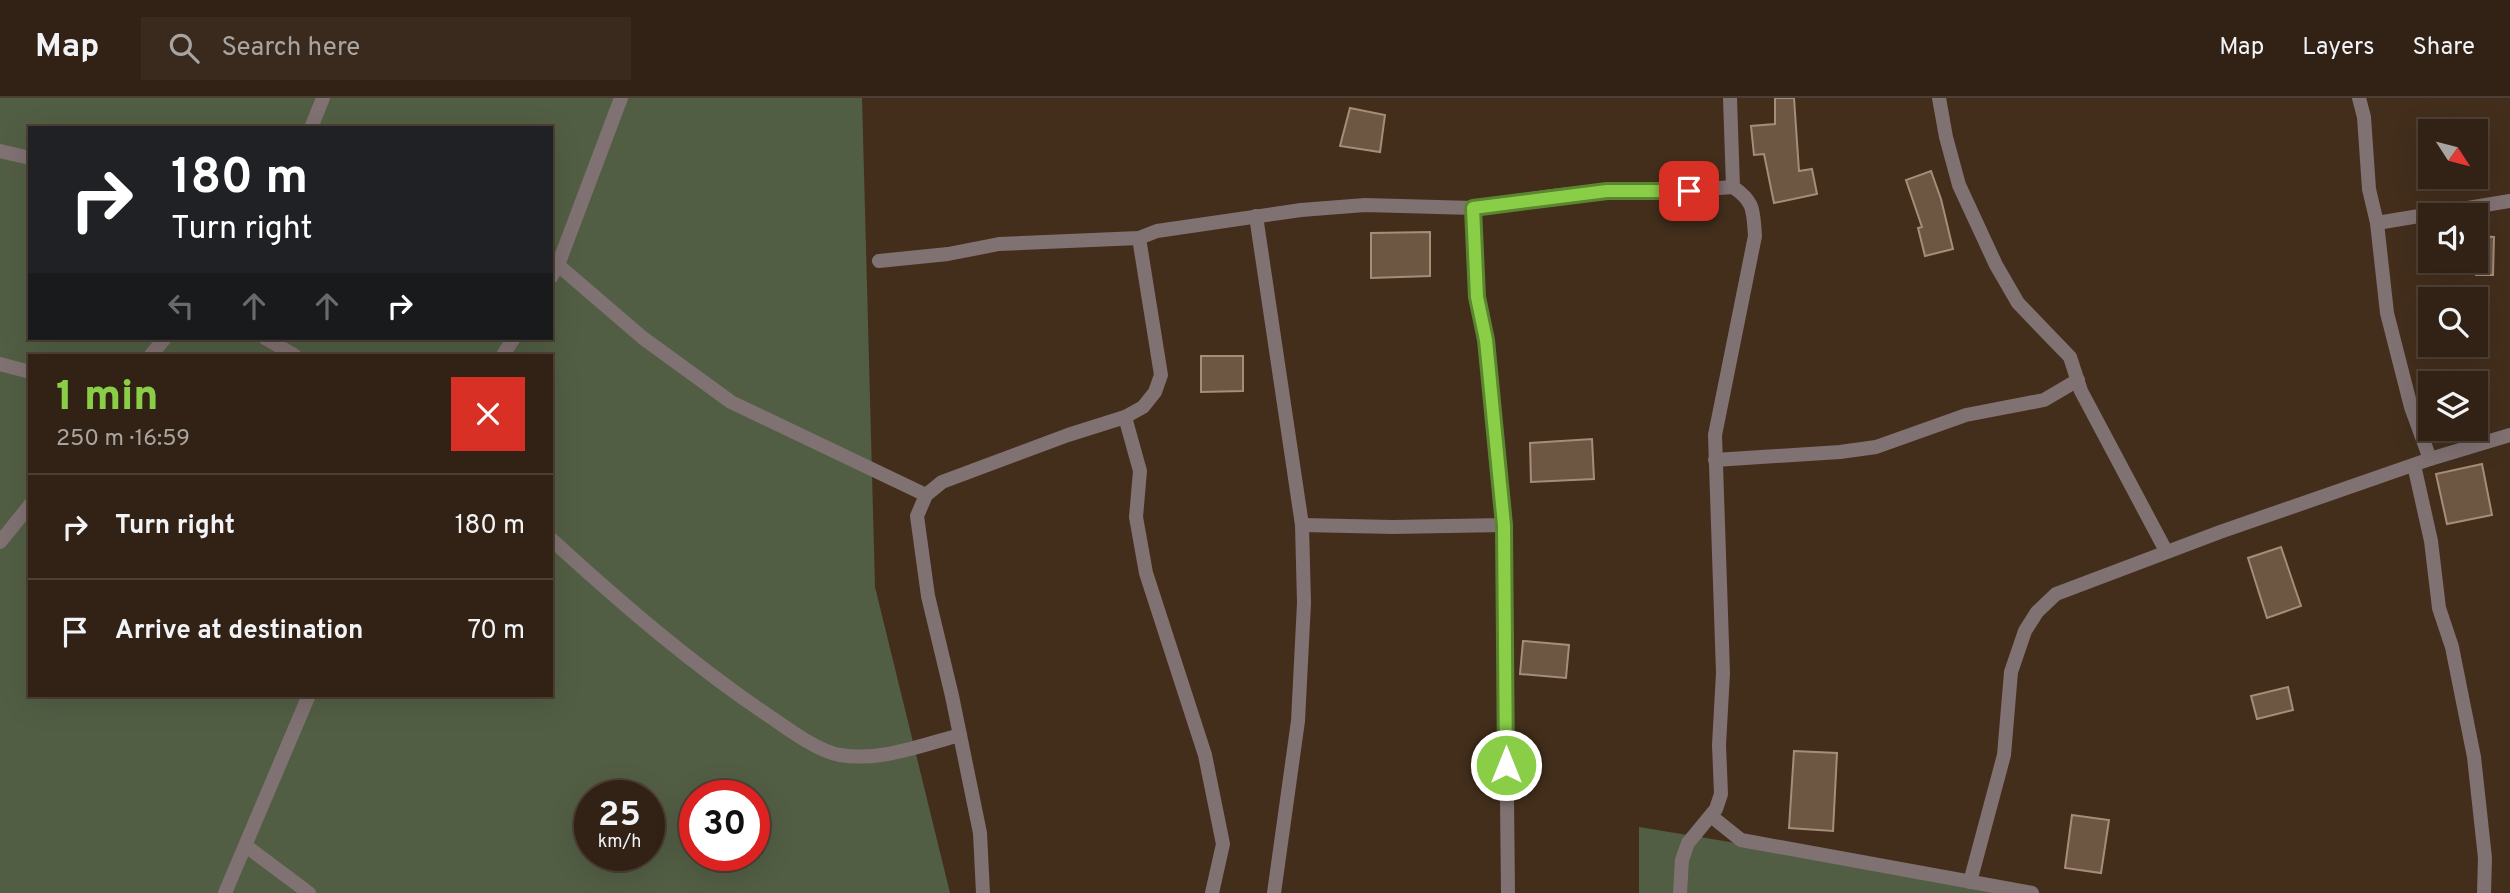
<!DOCTYPE html>
<html lang="en">
<head>
<meta charset="utf-8">
<style>
	:root { --surface:#322215; --page:#3a2a1e; --text:#f1f3f6; --muted:#a8a4a0; --line:#4d3f34; --accent:#8ace48 }
	body { margin:0; font-family:Overpass,sans-serif; background:var(--page); color:var(--text); height:100vh; display:flex; flex-direction:column; font-size:26px; white-space:nowrap }
	* { box-sizing:border-box; margin:0 }
	p { font-size:23px; color:var(--muted) }
	.icon { flex:none; width:38px; height:38px; fill:none; stroke:currentColor; stroke-width:2; stroke-linecap:round; stroke-linejoin:round }
	.map { position:relative; flex:1; overflow:hidden }
	.drawer { position:absolute; left:28px; top:256px; width:525px; height:343px; display:flex; flex-direction:column; background:var(--surface); border-radius:0px; box-shadow:0 7px 28px #0002,0 0 0 2px var(--line) }
	.drawer>* { flex:none }
	.hud { position:absolute; left:28px; top:28px; width:525px; height:214px; border-radius:0px; box-shadow:0 7px 28px #0002,0 0 0 2px var(--line); background:#202124; color:#fff; overflow:hidden }
	.needle { width:46px; rotate:126deg }
	.controls { position:absolute; left:2418px; top:21px; display:grid; gap:14px }
	.controls a { display:grid; place-items:center; width:70px; height:70px; border-radius:0px; background:var(--surface); box-shadow:0 7px 28px #0002,0 0 0 2px var(--line); font-size:35px }
	.speed { position:absolute; left:574px; top:682px; display:flex; gap:14px; font-size:35px; font-weight:700; text-align:center }
	.speed>* { display:grid; place-content:center; width:91px; height:91px; border-radius:50%; background:var(--surface); box-shadow:0 7px 28px #0002,0 0 0 2px var(--line); line-height:1 }
	.speed small { font-size:18px; font-weight:400 }
	.speed .limit { border:10px solid #d22; background:#fff; color:#111 }
	.pin { position:absolute; display:grid; place-items:center; width:60px; height:60px; color:#fff; margin:-30px; border-radius:14px; box-shadow:0 4px 10px #0006 }
	.me { position:absolute; width:77px; margin:-38px; rotate:0deg; stroke-linejoin:round; filter:drop-shadow(0 0 5px #0008) }
	.turn { display:flex; align-items:center; gap:24px; height:147px; padding:0 28px; font-size:32px }
	.turn .icon { width:91px; height:91px; stroke-width:2.5 }
	.turn b { display:block; font-size:49px; line-height:60px }
	.lanes { display:flex; align-items:center; height:66px; padding:0 28px; background:#0003; justify-content:center; gap:35px; direction:ltr }
	.lanes .off { opacity:.35 }
	.round { display:grid; place-items:center; flex:none; width:74px; height:74px; border-radius:0px; background:var(--page) }
	.headline { display:flex; align-items:center; justify-content:space-between; height:119px; padding:0 28px }
	h1 { font-size:42px; font-weight:800; line-height:52px; color:var(--accent) }
	ul { padding:0; list-style:none }
	li { display:flex; align-items:center; gap:21px; height:105px; padding:0 28px; border-top:2px solid var(--line) }
	li div { flex:1 }
	li b { display:block; font-size:26px }
	li em { font-style:normal }
	header { display:flex; align-items:center; gap:42px; box-sizing:border-box; height:98px; padding:0 35px; background:var(--surface); border-bottom:2px solid var(--line) }
	header strong { font-size:33px }
	nav { display:flex; gap:38px; margin-inline-start:auto; font-size:24px }
	.search { width:490px; height:63px; background:var(--page); display:flex; align-items:center; gap:18px; box-sizing:border-box; padding:0 24px; border-radius:0px; color:var(--muted); font-size:26px }
	.map>svg:first-child { display:block }
</style>
</head>
<body>
<header>
<strong>Map</strong>
<div class="search"><svg class="icon" aria-label="search" viewBox="0 0 24 24"><circle cx="10" cy="10" r="6"/><path d="M15 15l6 6"/></svg>Search here</div>
<nav><a>Map</a><a>Layers</a><a>Share</a></nav>
</header>
<div class="map">
<svg width="2510" height="795" viewBox="0 0 2510 795">
	<rect width="100%" height="100%" fill="#432e1c"/>
	<g fill="#525e44" fill-rule="evenodd">
		<path d="M0,0H862L875,489L950,795H0ZM30,30H551V240H30ZM30,257H551V597H30ZM590,698H649V758H590ZM695,698H754V758H695Z"/>
		<polygon points="1639,729 2040,795 1639,795"/>
	</g>
	<g fill="#6d5642" stroke="#a68d78" stroke-width="2">
		<polygon points="1775,0 1794,0 1799,73 1812,71 1817,96 1774,105 1764,56 1754,57 1751,28 1775,26"/>
		<polygon points="1350,10 1385,17 1380,54 1340,48"/>
		<polygon points="1931,73 1941,101 1953,151 1925,158 1918,130 1922,129 1906,82"/>
		<polygon points="1430,134 1430,178 1371,180 1371,135"/>
		<polygon points="2476,138 2494,139 2493,177 2476,177"/>
		<polygon points="1201,258 1243,258 1243,293 1201,294"/>
		<polygon points="1592,341 1594,381 1531,384 1530,345"/>
		<polygon points="2482,366 2492,417 2447,426 2436,376"/>
		<polygon points="2281,449 2301,508 2267,520 2248,460"/>
		<polygon points="1523,543 1569,547 1566,580 1520,576"/>
		<polygon points="2288,589 2293,612 2257,621 2251,598"/>
		<polygon points="1794,653 1837,655 1833,733 1789,730"/>
		<polygon points="2072,717 2109,722 2101,775 2065,770"/>
	</g>
	<g fill="none" stroke-linecap="round" stroke-linejoin="round">
		<g stroke="#807172" stroke-width="14">
			<polyline points="1939,0 1946,39 1959,87 1996,167 2018,205 2070,259 2081,293 2166,453"/>
			<polyline points="2359,0 2364,19 2369,91 2377,125 2387,215 2411,309 2430,361"/>
			<polyline points="311,30 323,0"/>
			<polyline points="0,53 30,60"/>
			<polyline points="1256,118 1302,427 1304,505 1298,623 1274,795"/>
			<polyline points="2377,125 2510,103"/>
			<polyline points="879,163 948,156 999,146 1139,140 1157,133 1301,112 1365,107 1473,110"/>
			<polyline points="558,167 643,240 731,304 926,397"/>
			<polyline points="551,179 558,167 621,0"/>
			<polyline points="265,240 294,257"/>
			<polyline points="151,257 165,240"/>
			<polyline points="503,257 514,240"/>
			<polyline points="0,266 30,274"/>
			<polyline points="1125,319 1140,373 1136,419 1146,475 1205,657 1223,746 1212,795"/>
			<polyline points="1715,362 1840,354 1876,349 1966,317 2044,302 2078,282"/>
			<polyline points="2414,367 2431,443 2439,510 2452,549 2474,659 2485,760 2484,795"/>
			<polyline points="1302,427 1393,429 1504,427"/>
			<path d="M551,441C622,506 695,569 775,622C792,634 820,654 840,657C880,664 922,647 960,637"/>
			<polyline points="0,444 30,407"/>
			<polyline points="1711,718 1741,742 2032,795"/>
			<polyline points="246,748 309,795"/>
			<polyline points="1970,784 2004,657 2011,574 2025,533 2037,514 2056,496 2220,434 2430,361 2510,337"/>
			<polyline points="225,795 309,597"/>
			<polyline points="983,795 980,735 952,598 928,498 917,418 926,397 942,384 1068,337 1125,319 1143,309 1155,294 1161,277 1139,140"/>
			<path d="M1508,795L1504,427L1486,242L1477,199L1473,110C1517,103 1563,95 1608,93C1650,91 1691,93 1733,89"/>
			<path d="M1680,795L1682,762L1688,745L1716,711L1721,696L1719,647L1723,575L1715,337L1755,138C1753,113 1755,104 1733,89L1730,0"/>
		</g>
	</g>
	<g fill="none" stroke-linecap="round" stroke-linejoin="round">
		<g stroke="#5a862f" stroke-width="18">
			<polyline id="route" points="1506,667 1504,427 1486,242 1477,199 1473,110 1607,93 1689,93"/>
		</g>
		<use href="#route" stroke="#8ace48" stroke-width="12"/>
	</g>
</svg>
<div class="controls">
<a><svg class="needle" viewBox="-14 -14 28 28"><path d="M0-13l5 13h-10z" fill="#e53935"/><path d="M0 13l5-13h-10z" fill="#a8a4a0"/></svg></a>
<a><svg class="icon" aria-label="sound" viewBox="0 0 24 24"><path d="M4 9h4l5-4v14l-5-4H4zM17 9q2 3 0 6"/></svg></a>
<a><svg class="icon" aria-label="search" viewBox="0 0 24 24"><circle cx="10" cy="10" r="6"/><path d="M15 15l6 6"/></svg></a>
<a><svg class="icon" aria-label="layers" viewBox="0 0 24 24"><path d="M12 4l9 5-9 5-9-5zM3 14l9 5 9-5"/></svg></a>
</div>
<div class="speed"><div>25<small>km/h</small></div><div class="limit">30</div></div>
<div class="pin" style="left:1689px;top:93px;background:#d93025"><svg class="icon" aria-label="arrive" viewBox="0 0 24 24"><path d="M6 21V4h12l-3 4 3 4H6"/></svg></div>
<svg class="me" style="left:1506px;top:667px" viewBox="-20 -20 40 40"><circle r="17" fill="#8ace48" stroke="#fff" stroke-width="3"/><path d="M0-11L8 9 0 5-8 9z" fill="#fff"/></svg>
<div class="hud">
<div class="turn"><svg class="icon" aria-label="right" viewBox="0 0 24 24"><path d="M7 20v-9h11M14 6l5 5-5 5"/></svg><div><b>180 m</b>Turn right</div></div>
<div class="lanes"><svg class="icon off" aria-label="left" viewBox="0 0 24 24"><path d="M17 20v-9H6M10 6l-5 5 5 5"/></svg><svg class="icon off" aria-label="ahead" viewBox="0 0 24 24"><path d="M12 20V5M6 11l6-6 6 6"/></svg><svg class="icon off" aria-label="ahead" viewBox="0 0 24 24"><path d="M12 20V5M6 11l6-6 6 6"/></svg><svg class="icon" aria-label="right" viewBox="0 0 24 24"><path d="M7 20v-9h11M14 6l5 5-5 5"/></svg></div>
</div>
<section class="drawer">
<div class="headline"><div><h1>1 min</h1><p>250 m · 16:59</p></div><a class="round" style="background:#d93025;color:#fff"><svg class="icon" aria-label="close" viewBox="0 0 24 24"><path d="M6 6l12 12M18 6L6 18"/></svg></a></div>
<ul>
<li><svg class="icon" aria-label="right" viewBox="0 0 24 24"><path d="M7 20v-9h11M14 6l5 5-5 5"/></svg><div><b>Turn right</b></div><em>180 m</em></li>
<li><svg class="icon" aria-label="arrive" viewBox="0 0 24 24"><path d="M6 21V4h12l-3 4 3 4H6"/></svg><div><b>Arrive at destination</b></div><em>70 m</em></li>
</ul>
</section>
</div>
</body>
</html>
